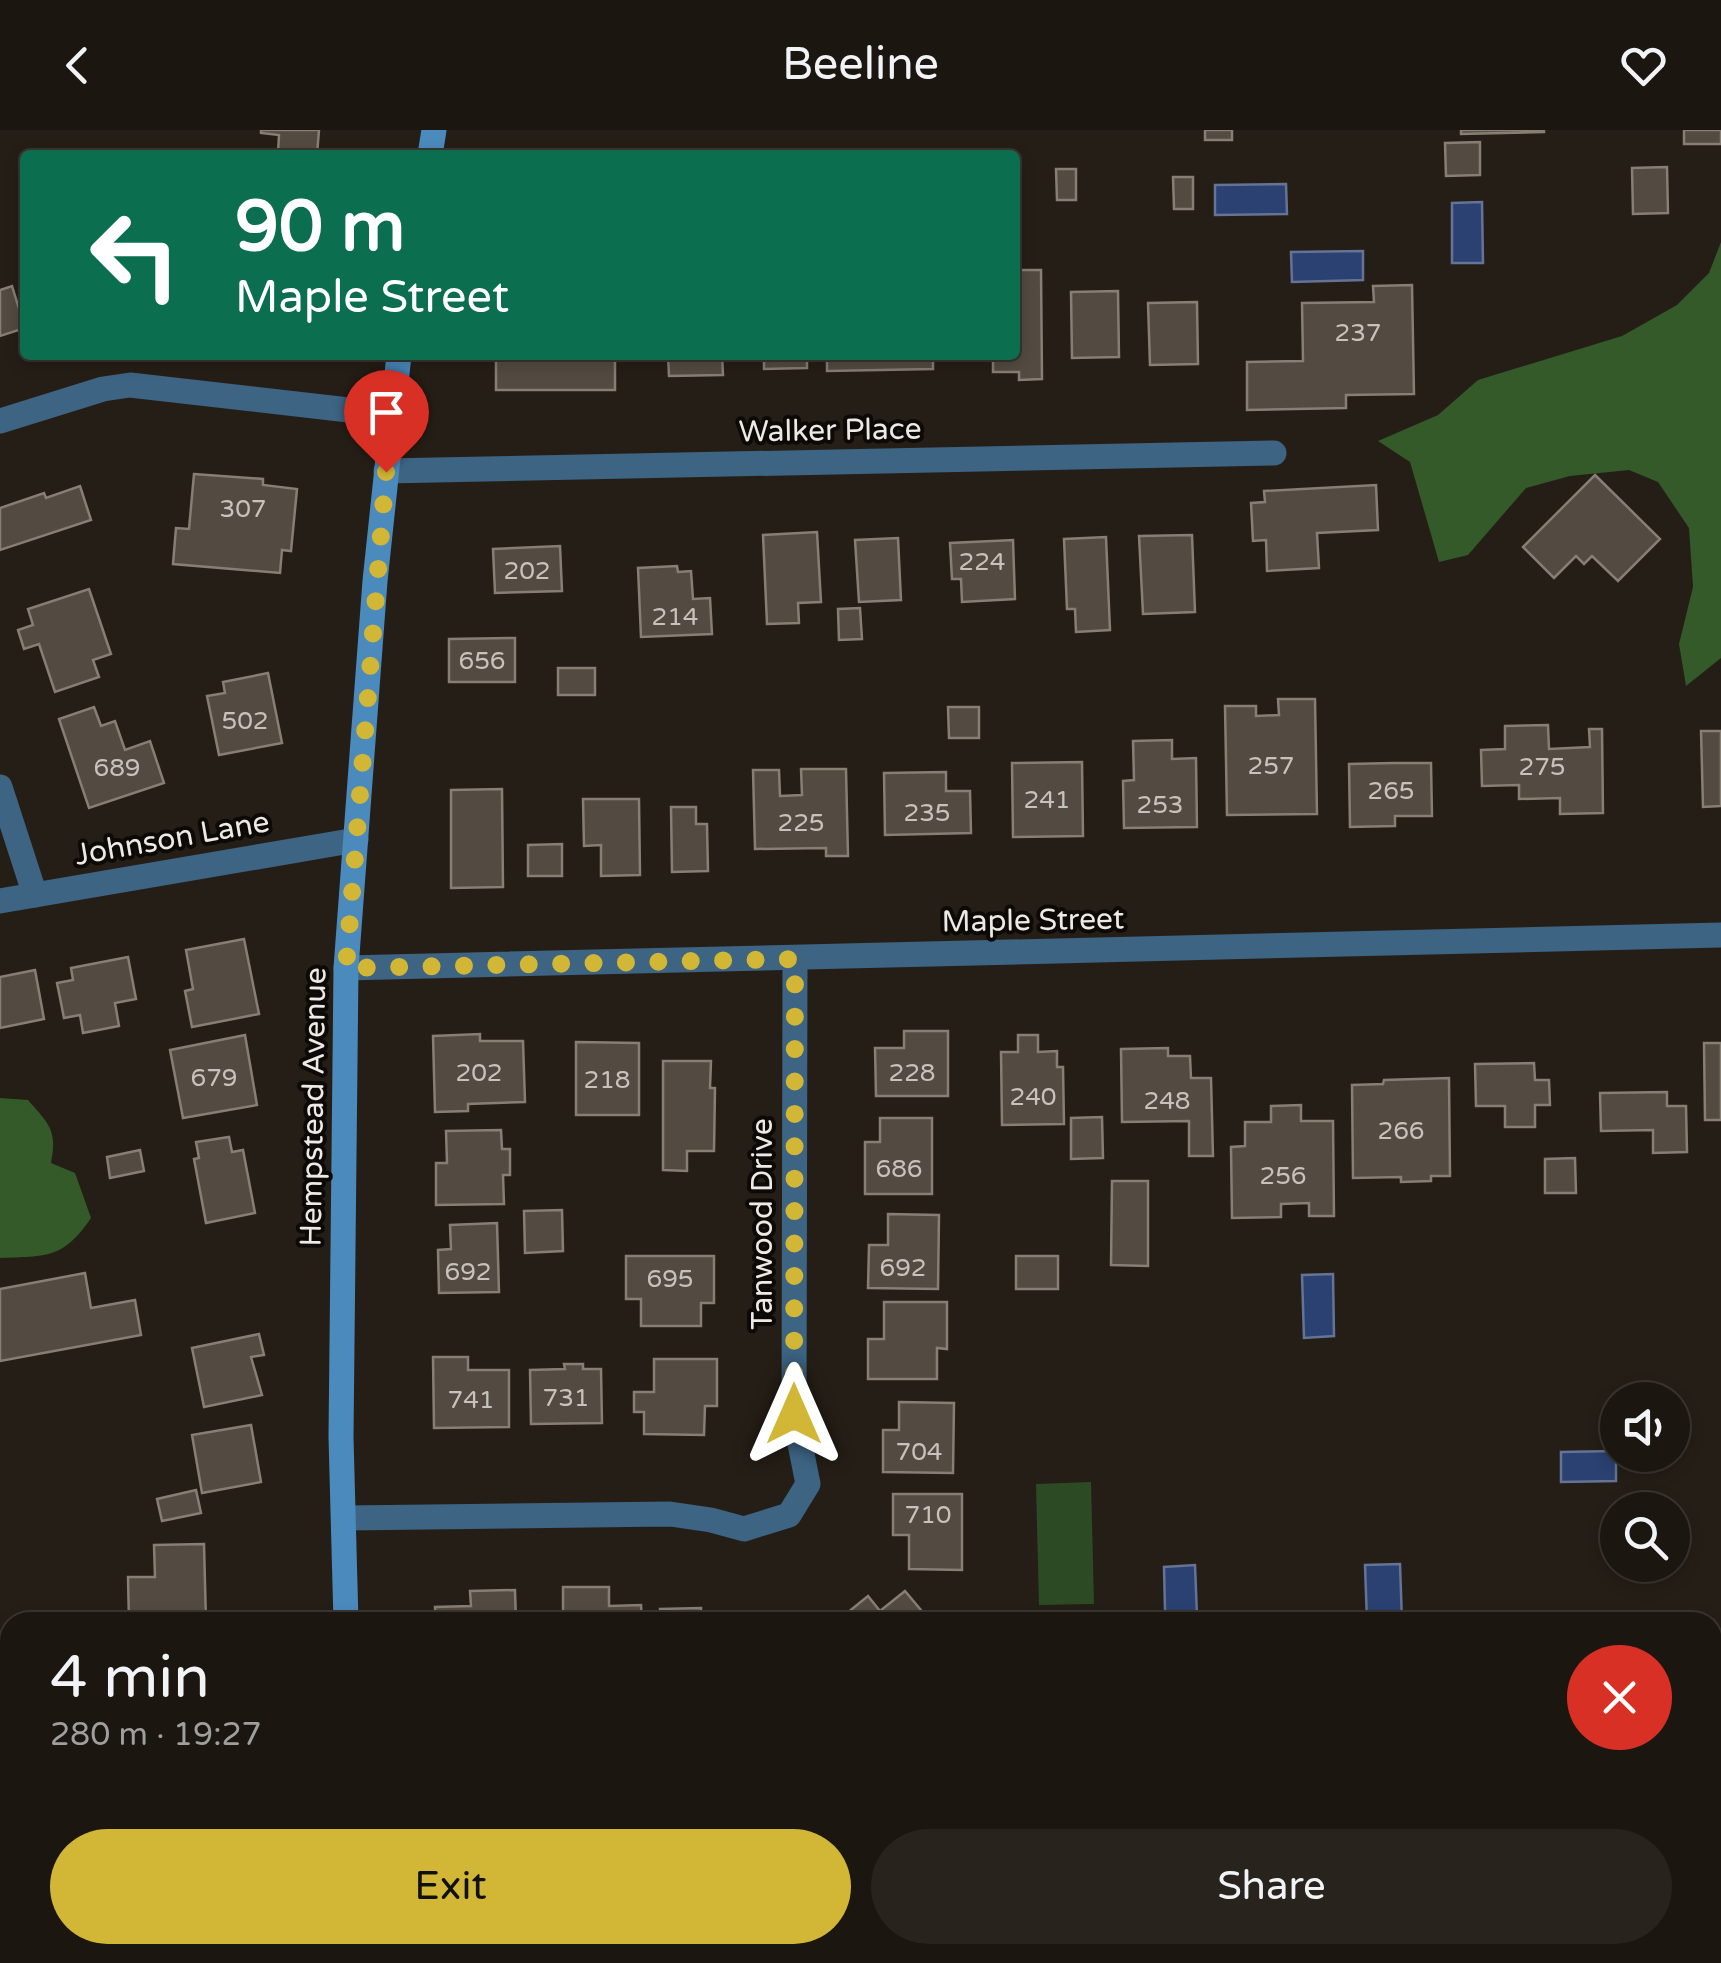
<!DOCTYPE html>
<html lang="en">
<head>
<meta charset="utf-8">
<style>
	:root { --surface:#1c1610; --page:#29231e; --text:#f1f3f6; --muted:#a09f9f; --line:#3a3530; --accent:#d2b635 }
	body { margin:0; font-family:"Varela Round",sans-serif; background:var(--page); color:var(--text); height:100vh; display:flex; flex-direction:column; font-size:38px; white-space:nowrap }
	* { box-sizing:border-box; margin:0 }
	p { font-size:32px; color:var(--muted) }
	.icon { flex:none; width:55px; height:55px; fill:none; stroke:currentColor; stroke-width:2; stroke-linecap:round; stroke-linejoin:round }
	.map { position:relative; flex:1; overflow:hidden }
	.sheet { position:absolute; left:0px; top:1482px; width:1722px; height:352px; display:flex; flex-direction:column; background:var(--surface); border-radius:30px 30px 0 0; box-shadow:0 5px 15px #0003,0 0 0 2px var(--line) }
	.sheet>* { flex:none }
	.top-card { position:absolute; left:20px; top:20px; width:1000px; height:210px; border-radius:10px; box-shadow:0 5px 15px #0003,0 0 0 2px var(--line); background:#0b6e4f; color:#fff; overflow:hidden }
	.fabs { position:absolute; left:1600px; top:1252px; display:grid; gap:20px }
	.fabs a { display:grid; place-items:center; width:90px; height:90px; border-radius:50%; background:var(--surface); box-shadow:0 5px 15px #0003,0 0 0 2px var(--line); font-size:50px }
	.pin { position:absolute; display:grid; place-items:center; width:85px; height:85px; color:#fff; margin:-102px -42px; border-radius:50% 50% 50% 0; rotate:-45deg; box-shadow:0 0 10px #0007 }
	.pin .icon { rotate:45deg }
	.me { position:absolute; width:110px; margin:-55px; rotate:0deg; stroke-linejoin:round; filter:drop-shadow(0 0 8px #0008) }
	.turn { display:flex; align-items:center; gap:35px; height:210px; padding:0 50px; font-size:45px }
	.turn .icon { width:130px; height:130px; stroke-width:2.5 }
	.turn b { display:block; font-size:70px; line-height:85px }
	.round { display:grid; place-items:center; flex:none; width:105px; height:105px; border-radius:52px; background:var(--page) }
	.head { display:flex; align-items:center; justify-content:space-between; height:170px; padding:0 50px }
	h1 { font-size:60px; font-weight:600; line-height:75px }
	.primary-button { display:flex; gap:20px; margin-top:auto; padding:20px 50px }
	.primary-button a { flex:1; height:115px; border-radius:60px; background:var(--accent); color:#111; font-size:40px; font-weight:600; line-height:115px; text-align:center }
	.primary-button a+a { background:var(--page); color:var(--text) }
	header { display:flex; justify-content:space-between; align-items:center; height:130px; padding:0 50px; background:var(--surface); font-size:45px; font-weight:600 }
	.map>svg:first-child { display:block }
</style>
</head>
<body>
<header><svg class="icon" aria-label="back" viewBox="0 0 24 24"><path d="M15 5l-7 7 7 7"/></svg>Beeline<svg class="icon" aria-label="heart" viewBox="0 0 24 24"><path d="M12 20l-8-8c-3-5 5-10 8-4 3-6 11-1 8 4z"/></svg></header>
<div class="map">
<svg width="1721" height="1833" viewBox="0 0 1721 1833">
	<rect width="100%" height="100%" fill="#251e16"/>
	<g fill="#2c4a24">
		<polygon points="1091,1352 1094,1474 1039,1475 1036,1354"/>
		<polygon points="0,1687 10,1701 10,1825 72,1825 72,1833 0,1833"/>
	</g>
	<g fill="#335a28">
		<polygon points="1721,112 1721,528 1686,556 1679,514 1693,457 1689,398 1658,352 1629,340 1570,346 1526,358 1468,425 1439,432 1410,332 1378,311 1438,285 1478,250 1622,206 1677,175 1709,143"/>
		<path d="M0,968L28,970C48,993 58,1000 51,1033L75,1043L91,1088C63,1129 47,1126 0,1128Z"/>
	</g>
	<g fill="#2a4172" stroke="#657394" stroke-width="2.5">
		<polygon points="1286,54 1287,84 1215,85 1215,55"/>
		<polygon points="1482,72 1483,133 1452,133 1452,73"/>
		<polygon points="1363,121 1363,150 1292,152 1291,122"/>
		<polygon points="1333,1144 1334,1206 1304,1208 1302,1145"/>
		<polygon points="1616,1321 1616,1351 1561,1352 1561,1322"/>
		<polygon points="1400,1434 1402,1492 1367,1492 1365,1435"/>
		<polygon points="1195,1435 1197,1486 1194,1492 1160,1490 1165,1480 1164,1437"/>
	</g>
	<g fill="#534b41" stroke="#877e74" stroke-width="2.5">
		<polygon points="261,0 319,0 317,25 278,23 279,5 261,3"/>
		<rect x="1205" y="0" width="27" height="10"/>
		<polygon points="1461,0 1544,0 1544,2 1461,4"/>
		<rect x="1684" y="0" width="37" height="14"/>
		<polygon points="1480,12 1480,45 1446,46 1445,13"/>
		<polygon points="1667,37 1668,83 1633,84 1632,38"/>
		<polygon points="1056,39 1076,39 1076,70 1057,70"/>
		<polygon points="1173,47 1193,47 1193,79 1174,79"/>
		<polygon points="1015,140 1041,140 1042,249 1019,250 1019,242 993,242 993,225 1015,225"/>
		<polygon points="1412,155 1414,264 1346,265 1346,278 1247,280 1247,232 1303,231 1302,173 1374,172 1373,156"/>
		<polygon points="12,156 25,198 0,206 0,160"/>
		<polygon points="1118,161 1119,227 1072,228 1071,162"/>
		<polygon points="1197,172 1198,234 1150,235 1148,173"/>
		<rect x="496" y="225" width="119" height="35"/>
		<polygon points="668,225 722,225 723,245 669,246"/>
		<polygon points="764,225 807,225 807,238 764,239"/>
		<polygon points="827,225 933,225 933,239 827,241"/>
		<polygon points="194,344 263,349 263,355 297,359 291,421 282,420 280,443 173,434 176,398 189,399"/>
		<polygon points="1595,345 1660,409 1618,451 1592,426 1584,434 1576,426 1554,448 1523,417"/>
		<polygon points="1376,355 1378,400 1317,403 1319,438 1267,441 1266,410 1253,411 1251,373 1265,372 1264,361"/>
		<polygon points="80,356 91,390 0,420 0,378 44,363 46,368"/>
		<polygon points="817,402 821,472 798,473 799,493 767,494 763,405"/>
		<polygon points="1192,405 1195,482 1143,484 1139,406"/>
		<polygon points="1106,407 1110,500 1076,502 1075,479 1067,479 1064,409"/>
		<polygon points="898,408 901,470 859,472 855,410"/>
		<polygon points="1013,410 1015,469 962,472 961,449 952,449 950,413"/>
		<polygon points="560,416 562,461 495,463 493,419"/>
		<polygon points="677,436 678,442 691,441 693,469 710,468 712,504 641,507 638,438"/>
		<polygon points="89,459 111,524 93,530 99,547 55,562 39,514 24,519 18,500 33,495 28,479"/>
		<polygon points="860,478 862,509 839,510 838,479"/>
		<polygon points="515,508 515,552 449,552 449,509"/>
		<rect x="558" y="538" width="37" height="27"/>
		<polygon points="268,543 282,613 219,625 207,566 225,563 223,552"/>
		<polygon points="1278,569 1315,569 1317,684 1227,685 1225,576 1256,576 1256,586 1279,585"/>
		<polygon points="94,577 101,596 115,591 125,620 150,611 164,653 89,678 59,589"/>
		<polygon points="948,577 979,577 979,608 949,608"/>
		<polygon points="1548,595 1549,619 1590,617 1589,599 1602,599 1603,683 1560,684 1560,668 1519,669 1519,655 1482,656 1481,620 1505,619 1505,596"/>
		<polygon points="1701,601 1721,601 1721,676 1703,677"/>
		<polygon points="1172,610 1172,629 1196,628 1197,697 1124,698 1123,651 1134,650 1133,611"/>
		<polygon points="1082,632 1083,706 1013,707 1012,633"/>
		<polygon points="1394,633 1431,633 1432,686 1395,686 1395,696 1350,697 1349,634"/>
		<polygon points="801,639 846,639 848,726 826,726 826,718 755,719 753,640 779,640 780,666 802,665"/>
		<polygon points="946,642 946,661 970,661 971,703 885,705 884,643"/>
		<polygon points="502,659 503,757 451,758 451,660"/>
		<polygon points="583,669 639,669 640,745 601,746 601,715 584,716"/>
		<polygon points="671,677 696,677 696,694 707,694 708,741 672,742"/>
		<polygon points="562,714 562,746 528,746 528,715"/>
		<polygon points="244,809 259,884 192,897 185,861 193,859 186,820"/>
		<polygon points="128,827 136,869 115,873 119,896 83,903 80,885 64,888 57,853 73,850 71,838"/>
		<polygon points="35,840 44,889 0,898 0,847"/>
		<polygon points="904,901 948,901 948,966 876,966 875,918 904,918"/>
		<polygon points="480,904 480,911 523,911 525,972 468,974 468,981 435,982 433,906"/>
		<polygon points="245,905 257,975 183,988 170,920"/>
		<polygon points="1018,905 1038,905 1038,922 1057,921 1057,937 1063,937 1064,994 1002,995 1001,922 1018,922"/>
		<polygon points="576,912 639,913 639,985 576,985"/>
		<polygon points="1704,913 1721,913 1721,990 1705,990"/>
		<polygon points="1168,918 1168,926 1190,926 1191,948 1211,948 1213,1026 1189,1026 1189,991 1122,992 1121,919"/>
		<polygon points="663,931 711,931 710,958 715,958 714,1021 687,1021 687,1041 663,1040"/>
		<polygon points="1534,933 1535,950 1549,950 1550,975 1535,975 1535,997 1505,997 1505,976 1476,976 1475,934"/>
		<polygon points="1449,948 1450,1046 1431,1046 1431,1051 1401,1052 1401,1047 1353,1048 1352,955 1383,954 1384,950"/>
		<polygon points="1667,962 1667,976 1686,976 1687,1022 1653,1023 1653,1000 1601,1001 1600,963"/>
		<polygon points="1301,975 1301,991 1333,991 1334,1086 1309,1086 1309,1073 1281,1074 1281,1087 1232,1088 1231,1017 1245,1016 1245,992 1271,992 1271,976"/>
		<polygon points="1102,987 1103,1028 1071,1029 1071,988"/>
		<polygon points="880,988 932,988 932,1064 865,1064 865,1012 880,1012"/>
		<polygon points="501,1000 502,1019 510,1019 510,1045 503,1045 504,1074 436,1075 436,1033 447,1033 446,1001"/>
		<polygon points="229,1007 232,1022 243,1020 255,1083 206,1093 194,1029 199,1028 196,1012"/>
		<polygon points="140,1020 144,1041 110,1048 107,1027"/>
		<polygon points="1575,1028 1576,1063 1545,1063 1545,1029"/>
		<polygon points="1112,1051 1148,1051 1148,1136 1111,1135"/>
		<polygon points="562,1080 563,1121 525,1123 524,1081"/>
		<polygon points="888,1084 939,1085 938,1159 868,1158 869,1115 888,1115"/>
		<polygon points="497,1093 499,1162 439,1163 438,1120 451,1119 450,1095"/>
		<polygon points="626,1126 714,1126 714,1173 701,1173 701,1196 641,1196 641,1169 626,1169"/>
		<rect x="1016" y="1126" width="42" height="33"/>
		<polygon points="85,1143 91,1178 135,1170 141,1205 0,1231 0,1159"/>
		<polygon points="884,1172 947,1172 947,1219 937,1218 937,1249 868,1249 868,1209 884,1209"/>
		<polygon points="259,1204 264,1225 251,1227 262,1265 204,1277 192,1218"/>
		<polygon points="433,1227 468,1227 468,1240 509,1240 509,1297 434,1298"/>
		<polygon points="654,1229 717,1229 717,1276 705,1276 704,1305 644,1304 644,1282 634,1282 634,1262 654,1262"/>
		<polygon points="564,1234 583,1234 583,1239 601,1239 602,1293 531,1294 530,1240 565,1239"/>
		<polygon points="899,1272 954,1273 953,1343 883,1342 883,1300 899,1300"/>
		<polygon points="251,1295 261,1352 202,1363 192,1305"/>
		<polygon points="196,1360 201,1383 162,1391 157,1369"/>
		<polygon points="893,1364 962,1364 962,1440 909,1439 909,1405 893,1405"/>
		<polygon points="204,1414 206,1492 129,1492 128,1447 155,1447 154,1415"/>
		<polygon points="563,1457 609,1457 609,1476 641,1475 642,1492 563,1492"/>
		<polygon points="515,1460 516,1492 436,1492 435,1477 471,1476 470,1461"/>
		<polygon points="905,1461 931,1492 836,1492 868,1466 880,1481"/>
		<polygon points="701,1478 701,1492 660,1492 660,1479"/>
		<rect x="198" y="1825" width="47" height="8"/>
	</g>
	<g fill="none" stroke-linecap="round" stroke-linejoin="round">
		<g stroke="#3d6483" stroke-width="25">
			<polyline points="0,291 103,259 130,255 392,285"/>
			<polyline points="386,341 1274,323"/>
			<polyline points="0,657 35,765"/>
			<polyline points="0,771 356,710"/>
			<polyline points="346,838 1721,805"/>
			<polyline points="345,1388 670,1384 711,1390 744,1399 789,1385 808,1354 794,1284 795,829"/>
			<polyline points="1712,1790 1721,1789"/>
			<polyline points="1483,1825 1483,1833"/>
			<polyline points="350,1827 400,1825"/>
		</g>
		<g stroke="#4b8abd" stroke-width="25">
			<polyline points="430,25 434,0"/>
			<polyline points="346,1492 341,1307 346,838 375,451 399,225"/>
			<polyline points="350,1825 350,1833"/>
		</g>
	</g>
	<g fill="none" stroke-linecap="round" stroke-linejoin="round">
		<polyline stroke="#d2b635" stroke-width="18" stroke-dasharray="0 32.4" points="386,342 346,838 795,829 794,1284"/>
	</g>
	<g text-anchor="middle" stroke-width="8" stroke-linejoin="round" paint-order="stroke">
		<g font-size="25" fill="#c7c2bb">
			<text x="1358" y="211">237</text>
			<text x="243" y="387">307</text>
			<text x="982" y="440">224</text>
			<text x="527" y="449">202</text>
			<text x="675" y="495">214</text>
			<text x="482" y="539">656</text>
			<text x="245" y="599">502</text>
			<text x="1271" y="644">257</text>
			<text x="1542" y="645">275</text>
			<text x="117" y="646">689</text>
			<text x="1391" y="669">265</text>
			<text x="1047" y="678">241</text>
			<text x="1160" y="683">253</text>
			<text x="927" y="691">235</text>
			<text x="801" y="701">225</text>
			<text x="479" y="951">202</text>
			<text x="912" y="951">228</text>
			<text x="214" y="956">679</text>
			<text x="607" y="958">218</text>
			<text x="1033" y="975">240</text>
			<text x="1167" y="979">248</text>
			<text x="1401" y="1009">266</text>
			<text x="899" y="1047">686</text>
			<text x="1283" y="1054">256</text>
			<text x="903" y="1146">692</text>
			<text x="468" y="1150">692</text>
			<text x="670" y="1157">695</text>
			<text x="566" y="1276">731</text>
			<text x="471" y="1278">741</text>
			<text x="919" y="1330">704</text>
			<text x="928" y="1393">710</text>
		</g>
		<g font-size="30" fill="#eee9e4" stroke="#0c0906">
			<text transform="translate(830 300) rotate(-1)" y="10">Walker Place</text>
			<text transform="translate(172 708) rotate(-10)" y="10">Johnson Lane</text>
			<text transform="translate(1033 790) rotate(-1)" y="10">Maple Street</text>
			<text transform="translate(313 977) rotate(-89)" y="10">Hempstead Avenue</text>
			<text transform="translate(762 1094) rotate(-90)" y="10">Tanwood Drive</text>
		</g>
	</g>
</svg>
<div class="fabs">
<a><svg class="icon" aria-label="sound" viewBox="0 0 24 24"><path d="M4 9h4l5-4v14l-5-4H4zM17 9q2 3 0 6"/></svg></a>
<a><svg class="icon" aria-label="search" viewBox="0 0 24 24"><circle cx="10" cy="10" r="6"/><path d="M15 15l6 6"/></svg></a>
</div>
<div class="pin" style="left:386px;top:342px;background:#d93025"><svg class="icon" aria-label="arrive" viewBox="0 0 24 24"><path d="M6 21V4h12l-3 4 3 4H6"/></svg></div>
<svg class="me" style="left:794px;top:1284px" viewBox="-20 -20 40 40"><path d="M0-17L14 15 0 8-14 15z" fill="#d2b635" stroke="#fff" stroke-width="4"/></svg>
<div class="top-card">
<div class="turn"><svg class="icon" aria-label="left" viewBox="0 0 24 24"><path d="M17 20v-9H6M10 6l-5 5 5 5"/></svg><div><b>90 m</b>Maple Street</div></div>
</div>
<section class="sheet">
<div class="head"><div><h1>4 min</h1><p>280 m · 19:27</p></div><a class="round" style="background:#d93025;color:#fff"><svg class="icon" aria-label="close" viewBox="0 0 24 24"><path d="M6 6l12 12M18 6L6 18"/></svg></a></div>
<div class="primary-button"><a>Exit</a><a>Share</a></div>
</section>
</div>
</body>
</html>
